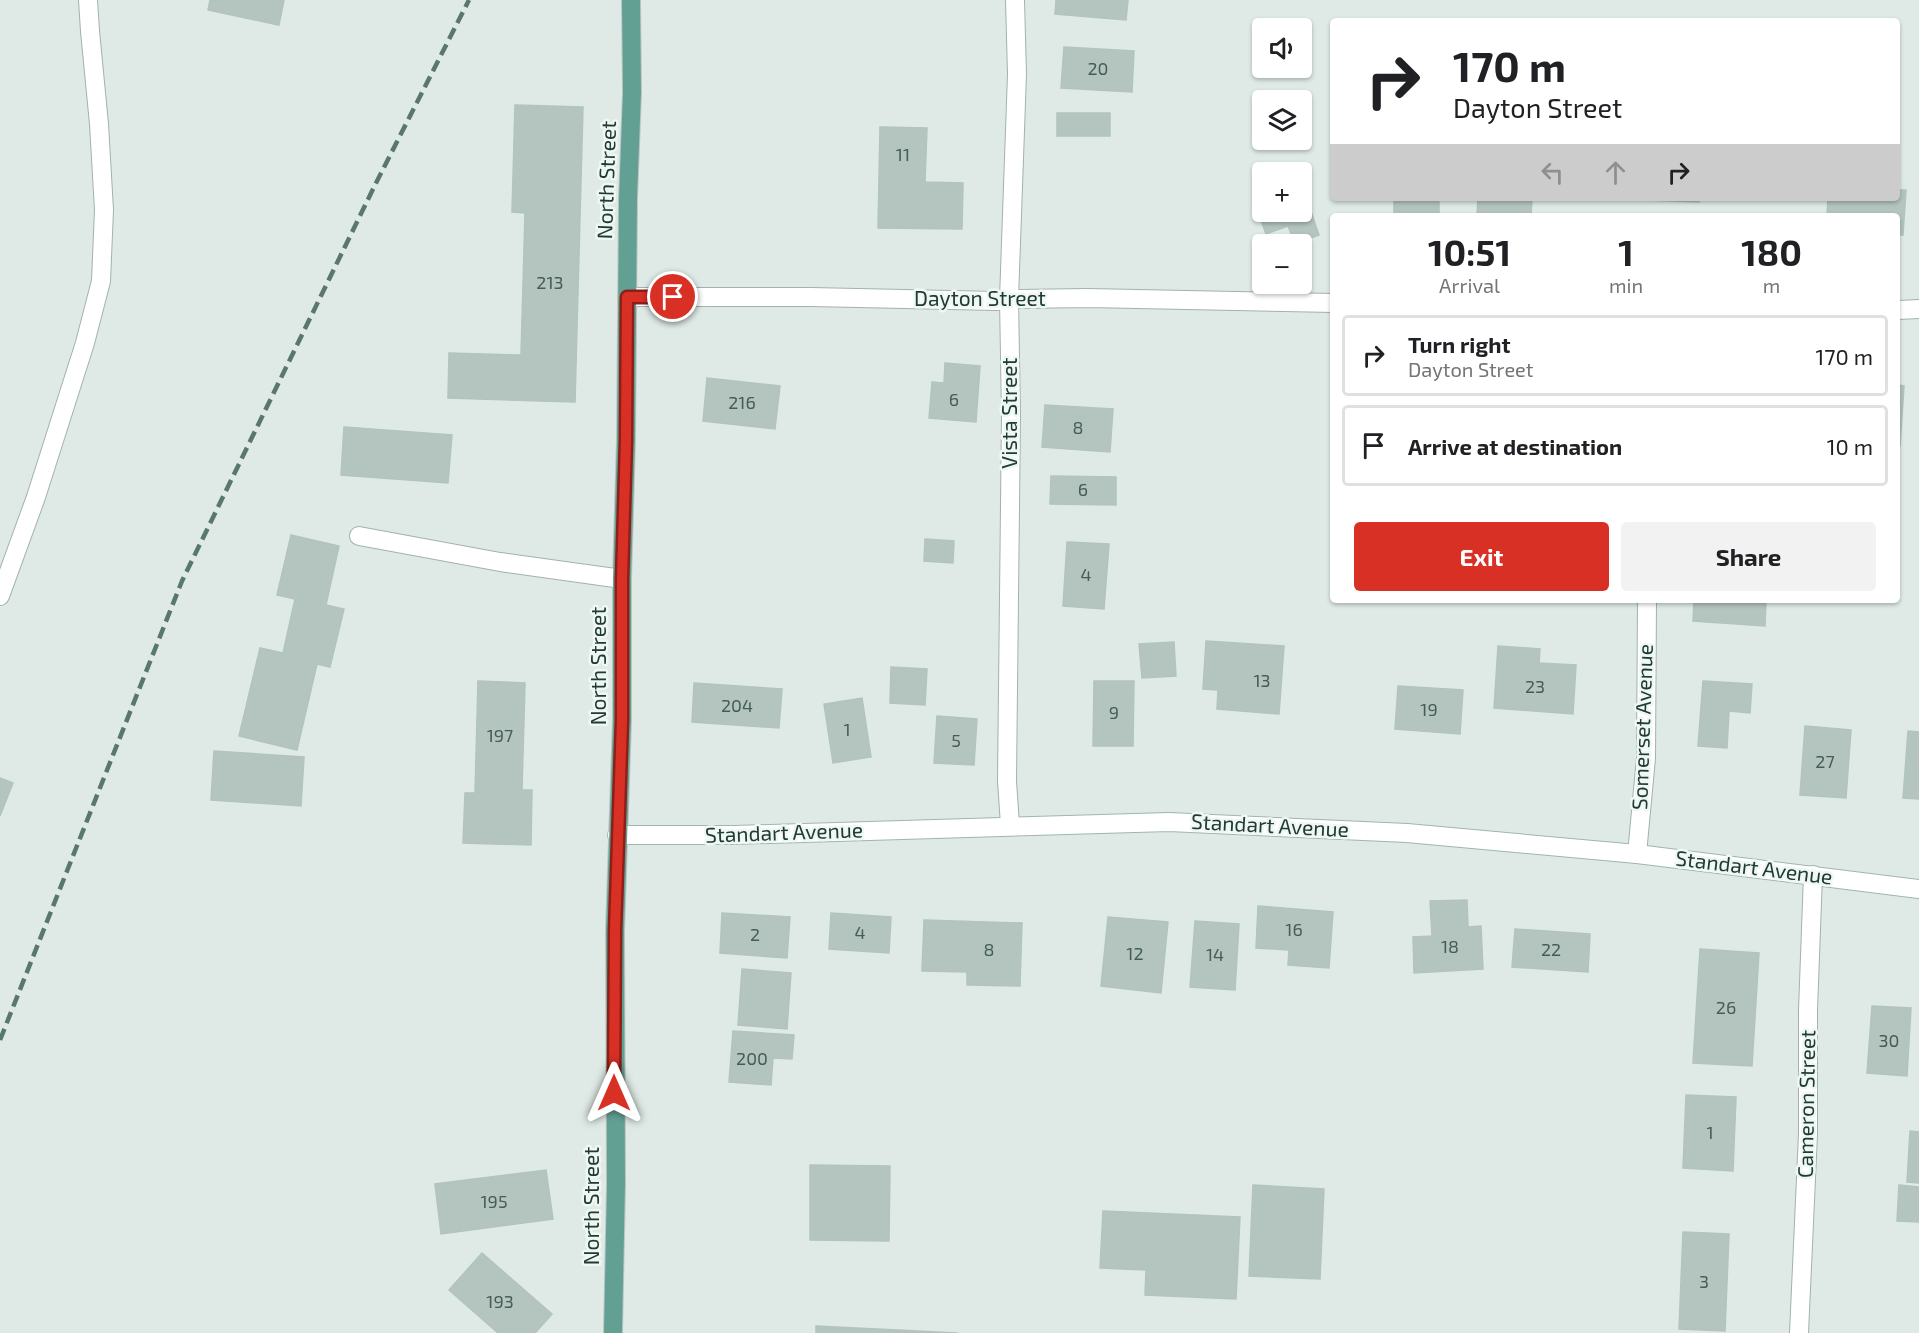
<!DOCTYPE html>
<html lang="en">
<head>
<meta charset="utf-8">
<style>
	:root { --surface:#fff; --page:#f2f2f2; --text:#202124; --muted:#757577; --line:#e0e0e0; --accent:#d93025 }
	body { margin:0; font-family:"Exo 2",sans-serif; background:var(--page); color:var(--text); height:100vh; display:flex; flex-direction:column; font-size:22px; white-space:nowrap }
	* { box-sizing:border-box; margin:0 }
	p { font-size:20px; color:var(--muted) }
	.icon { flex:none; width:33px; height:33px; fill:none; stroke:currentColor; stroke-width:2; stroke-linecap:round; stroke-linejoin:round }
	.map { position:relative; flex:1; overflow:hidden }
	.details { position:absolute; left:1330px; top:213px; width:570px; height:390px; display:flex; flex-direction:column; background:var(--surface); border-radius:6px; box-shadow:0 2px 4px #0004 }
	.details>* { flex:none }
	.top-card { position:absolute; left:1330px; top:18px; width:570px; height:183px; border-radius:6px; box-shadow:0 2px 4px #0004; background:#fff; color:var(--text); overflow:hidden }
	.buttons { position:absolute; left:1252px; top:18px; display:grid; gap:12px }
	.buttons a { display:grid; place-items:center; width:60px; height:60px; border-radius:6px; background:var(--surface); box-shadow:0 2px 4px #0004; font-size:30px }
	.pin { position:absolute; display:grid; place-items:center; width:51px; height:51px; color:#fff; margin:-26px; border:3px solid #fff; border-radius:50%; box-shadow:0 2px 6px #0007 }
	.me { position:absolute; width:66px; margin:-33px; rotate:0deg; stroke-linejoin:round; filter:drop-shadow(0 0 4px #0008) }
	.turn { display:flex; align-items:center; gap:21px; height:126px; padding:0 24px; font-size:27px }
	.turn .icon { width:78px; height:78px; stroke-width:2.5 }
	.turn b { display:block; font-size:42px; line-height:51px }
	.lanes { display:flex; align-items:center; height:57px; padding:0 24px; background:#0003; justify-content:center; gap:30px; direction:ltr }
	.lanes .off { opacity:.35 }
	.eta { display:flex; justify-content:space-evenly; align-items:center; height:102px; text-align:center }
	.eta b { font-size:36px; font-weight:700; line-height:42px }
	.primary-button { display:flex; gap:12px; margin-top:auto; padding:12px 24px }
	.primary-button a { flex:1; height:69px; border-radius:6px; background:var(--accent); color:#fff; font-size:24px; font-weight:700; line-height:69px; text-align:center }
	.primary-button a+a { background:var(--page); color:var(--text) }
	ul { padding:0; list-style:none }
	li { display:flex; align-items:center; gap:18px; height:81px; margin:0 12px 9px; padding:0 12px; border:3px solid var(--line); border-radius:6px }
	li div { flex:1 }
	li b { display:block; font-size:22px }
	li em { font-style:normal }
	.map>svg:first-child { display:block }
</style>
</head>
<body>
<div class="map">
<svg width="1919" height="1333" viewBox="0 0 1919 1333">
	<rect width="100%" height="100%" fill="#dfeae6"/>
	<g fill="#b4c5bf" stroke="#b1c4bd" stroke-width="1.5">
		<polygon points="210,0 284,0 279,25 208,10"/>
		<polygon points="1056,0 1128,0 1126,20 1055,14"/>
		<polygon points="1064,47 1134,51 1132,92 1061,88"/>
		<polygon points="515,105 583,107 575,402 448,398 449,353 521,355 525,213 512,212"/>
		<rect x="1057" y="113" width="53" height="23"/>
		<polygon points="880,127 927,128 925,182 963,183 962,229 878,228"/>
		<polygon points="1898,190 1906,190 1903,235 1898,235 1898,216 1827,216 1828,198 1898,198"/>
		<rect x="1394" y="198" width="45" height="18"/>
		<polygon points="1478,198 1532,198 1531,216 1477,216"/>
		<polygon points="1645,198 1699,198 1699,202 1645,200"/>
		<polygon points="1309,206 1319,235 1295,244 1288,226 1266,234 1262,223 1293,212 1302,212 1302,208"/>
		<polygon points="945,363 980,366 976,422 929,418 932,382 944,383"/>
		<polygon points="707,378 780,386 775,429 703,421"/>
		<polygon points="1898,385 1904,386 1900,446 1898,446"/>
		<polygon points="1045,405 1113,409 1110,452 1042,447"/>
		<polygon points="344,427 452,435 448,483 341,475"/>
		<polygon points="1051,476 1116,477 1116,505 1050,504"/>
		<polygon points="291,535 339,546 326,605 344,609 330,667 317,664 297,750 239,736 260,648 283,653 295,599 277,595"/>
		<polygon points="925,539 954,541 953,563 924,561"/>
		<polygon points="1067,542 1109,544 1104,609 1063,606"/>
		<polygon points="1694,600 1766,600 1765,626 1693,621"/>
		<polygon points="1206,641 1284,646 1279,714 1217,709 1218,690 1203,689"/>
		<polygon points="1174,642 1176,676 1142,678 1139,644"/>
		<polygon points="1498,646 1540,649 1539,663 1576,665 1573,714 1494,708"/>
		<polygon points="891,667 927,669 925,705 890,703"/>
		<polygon points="478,681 525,683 522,790 532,790 531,845 463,843 465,793 475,793"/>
		<polygon points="1094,681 1134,681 1133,746 1093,746"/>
		<polygon points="1703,681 1752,684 1750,713 1729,711 1727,748 1698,746"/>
		<polygon points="694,683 782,689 779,728 692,722"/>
		<polygon points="1398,686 1463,690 1460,734 1395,729"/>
		<polygon points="862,698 871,757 833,763 824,704"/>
		<polygon points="937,716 977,719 974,765 934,763"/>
		<polygon points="1805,726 1851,730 1846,798 1800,795"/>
		<polygon points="1908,731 1919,732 1919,799 1903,798"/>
		<polygon points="214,751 304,757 301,806 211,800"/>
		<polygon points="0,778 13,783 0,816"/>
		<polygon points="1467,900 1468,927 1481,926 1483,969 1414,973 1413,937 1432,936 1430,901"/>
		<polygon points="1258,906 1333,912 1329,968 1288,965 1289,950 1256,948"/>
		<polygon points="722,913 790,917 787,958 720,953"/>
		<polygon points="831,913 891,917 889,953 829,949"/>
		<polygon points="1108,917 1168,922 1161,993 1101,986"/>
		<polygon points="924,920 1022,923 1020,986 967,985 967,972 922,971"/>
		<polygon points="1195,921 1239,924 1235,990 1190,987"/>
		<polygon points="1515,929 1590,934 1588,972 1512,967"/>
		<polygon points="1700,949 1759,953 1752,1066 1693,1063"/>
		<polygon points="742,969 791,973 787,1029 738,1025"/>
		<polygon points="1872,1006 1911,1008 1907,1076 1867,1073"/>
		<polygon points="733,1031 794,1035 792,1059 773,1058 771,1085 729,1082"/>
		<polygon points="1686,1095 1736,1097 1733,1171 1683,1168"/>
		<polygon points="1910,1131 1919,1132 1919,1183 1907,1182"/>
		<polygon points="810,1165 890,1166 889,1241 810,1240"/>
		<polygon points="546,1170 553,1219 441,1234 435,1184"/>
		<polygon points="1253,1185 1324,1189 1320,1279 1249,1276"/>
		<polygon points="1899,1185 1919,1187 1919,1222 1897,1221"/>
		<polygon points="1103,1211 1240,1217 1236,1299 1145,1295 1146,1270 1100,1268"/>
		<polygon points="1683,1232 1729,1234 1725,1331 1679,1329"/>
		<polygon points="482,1253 552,1314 535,1333 498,1333 449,1290"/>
		<polygon points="816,1326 958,1333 816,1333"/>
	</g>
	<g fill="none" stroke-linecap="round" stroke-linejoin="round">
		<g stroke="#a2b2ad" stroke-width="20">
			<g id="lane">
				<polyline points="359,536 500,562 622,579"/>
				<polyline points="0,596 36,497 85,343 101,281 104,210 99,124 90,31"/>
			</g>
		</g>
		<g stroke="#a2b2ad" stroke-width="20">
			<g id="street">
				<polyline points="88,0 90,31"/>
				<polyline points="627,297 811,297 997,301 1009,299 1088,298 1334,303"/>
				<polyline points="1898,310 1919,309"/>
				<polyline points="1010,825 1007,781 1011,414 1009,299 1017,74 1015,0"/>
				<polyline points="1637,854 1646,758 1647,600"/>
				<polyline points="1799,1333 1808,1134 1808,1010 1813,875"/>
			</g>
		</g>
		<g stroke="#9eb6af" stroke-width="20">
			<polyline id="secondary" points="617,835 734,835 1169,822 1407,833 1637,854 1919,889"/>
		</g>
		<g stroke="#bcc4c2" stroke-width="20">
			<polyline id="primary" points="613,1333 616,1184 615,931 622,720 622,579 626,440 628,199 632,92 631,0"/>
		</g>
		<use href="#lane" stroke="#fff" stroke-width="18"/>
		<use href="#street" stroke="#fff" stroke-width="18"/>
		<use href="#secondary" stroke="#fff" stroke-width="18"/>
		<use href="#primary" stroke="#63a094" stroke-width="18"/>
		<polyline stroke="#5a7670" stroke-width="4.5" stroke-dasharray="12 6" stroke-linecap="butt" points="0,1040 182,581 375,185 469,0"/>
	</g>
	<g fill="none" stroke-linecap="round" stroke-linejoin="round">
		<g stroke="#8d1f18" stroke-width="15">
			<polyline id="route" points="614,1093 615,931 622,720 622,579 626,440 627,297 673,297"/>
		</g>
		<use href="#route" stroke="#d93025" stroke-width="10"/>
	</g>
	<g text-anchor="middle" stroke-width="5" stroke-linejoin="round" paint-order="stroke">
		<g font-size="18" fill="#455d58">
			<text x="1098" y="75">20</text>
			<text x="903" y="161">11</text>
			<text x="550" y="289">213</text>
			<text x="954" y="406">6</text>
			<text x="742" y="409">216</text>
			<text x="1078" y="434">8</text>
			<text x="1083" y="496">6</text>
			<text x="1086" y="581">4</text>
			<text x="1262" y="687">13</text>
			<text x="1535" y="693">23</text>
			<text x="737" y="712">204</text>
			<text x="1429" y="716">19</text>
			<text x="1114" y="719">9</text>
			<text x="847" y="736">1</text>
			<text x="500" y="742">197</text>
			<text x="956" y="747">5</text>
			<text x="1825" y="768">27</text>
			<text x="1294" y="936">16</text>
			<text x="860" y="939">4</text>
			<text x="755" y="941">2</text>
			<text x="1450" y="953">18</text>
			<text x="989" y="956">8</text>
			<text x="1551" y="956">22</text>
			<text x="1135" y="960">12</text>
			<text x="1215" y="961">14</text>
			<text x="1726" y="1014">26</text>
			<text x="1889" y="1047">30</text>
			<text x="752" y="1065">200</text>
			<text x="1710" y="1139">1</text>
			<text x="494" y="1208">195</text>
			<text x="1704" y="1288">3</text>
			<text x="500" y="1308">193</text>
		</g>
		<g font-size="21" fill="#203a35" stroke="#eff7f3">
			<text transform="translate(607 180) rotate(-88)" y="7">North Street</text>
			<text x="980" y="306">Dayton Street</text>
			<text transform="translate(1010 413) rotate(-90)" y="7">Vista Street</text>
			<text transform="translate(599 666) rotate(-90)" y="7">North Street</text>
			<text transform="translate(1643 727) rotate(-88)" y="7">Somerset Avenue</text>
			<text transform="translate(1270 826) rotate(3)" y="7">Standart Avenue</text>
			<text transform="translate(784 833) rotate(-2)" y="7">Standart Avenue</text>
			<text transform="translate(1754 868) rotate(7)" y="7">Standart Avenue</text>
			<text transform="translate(1807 1104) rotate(-89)" y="7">Cameron Street</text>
			<text transform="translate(592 1206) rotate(-90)" y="7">North Street</text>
		</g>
	</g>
</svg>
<div class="buttons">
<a><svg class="icon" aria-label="sound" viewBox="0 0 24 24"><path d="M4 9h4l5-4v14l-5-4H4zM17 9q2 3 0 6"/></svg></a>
<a><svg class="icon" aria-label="layers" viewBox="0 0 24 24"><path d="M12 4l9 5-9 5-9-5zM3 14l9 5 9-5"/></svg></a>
<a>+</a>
<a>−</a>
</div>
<div class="pin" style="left:673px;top:297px;background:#d93025"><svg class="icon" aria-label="arrive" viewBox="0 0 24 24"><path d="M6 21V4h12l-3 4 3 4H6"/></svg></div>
<svg class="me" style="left:614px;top:1093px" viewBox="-20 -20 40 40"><path d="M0-17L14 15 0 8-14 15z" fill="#d93025" stroke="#fff" stroke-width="4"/></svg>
<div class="top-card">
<div class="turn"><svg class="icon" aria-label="right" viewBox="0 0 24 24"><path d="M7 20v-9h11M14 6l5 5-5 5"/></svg><div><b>170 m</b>Dayton Street</div></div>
<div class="lanes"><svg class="icon off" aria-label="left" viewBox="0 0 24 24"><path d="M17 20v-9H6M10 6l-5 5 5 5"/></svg><svg class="icon off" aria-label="ahead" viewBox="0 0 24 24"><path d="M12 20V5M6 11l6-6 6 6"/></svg><svg class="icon" aria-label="right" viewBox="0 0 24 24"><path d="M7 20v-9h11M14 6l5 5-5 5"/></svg></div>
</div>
<section class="details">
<div class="eta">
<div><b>10:51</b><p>Arrival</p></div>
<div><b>1</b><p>min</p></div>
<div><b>180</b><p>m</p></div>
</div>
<ul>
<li><svg class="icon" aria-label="right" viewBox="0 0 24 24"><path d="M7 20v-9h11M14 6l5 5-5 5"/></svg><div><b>Turn right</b><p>Dayton Street</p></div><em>170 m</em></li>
<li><svg class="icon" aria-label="arrive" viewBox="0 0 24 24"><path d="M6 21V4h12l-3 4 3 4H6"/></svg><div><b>Arrive at destination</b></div><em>10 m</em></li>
</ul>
<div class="primary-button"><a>Exit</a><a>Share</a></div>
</section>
</div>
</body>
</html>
